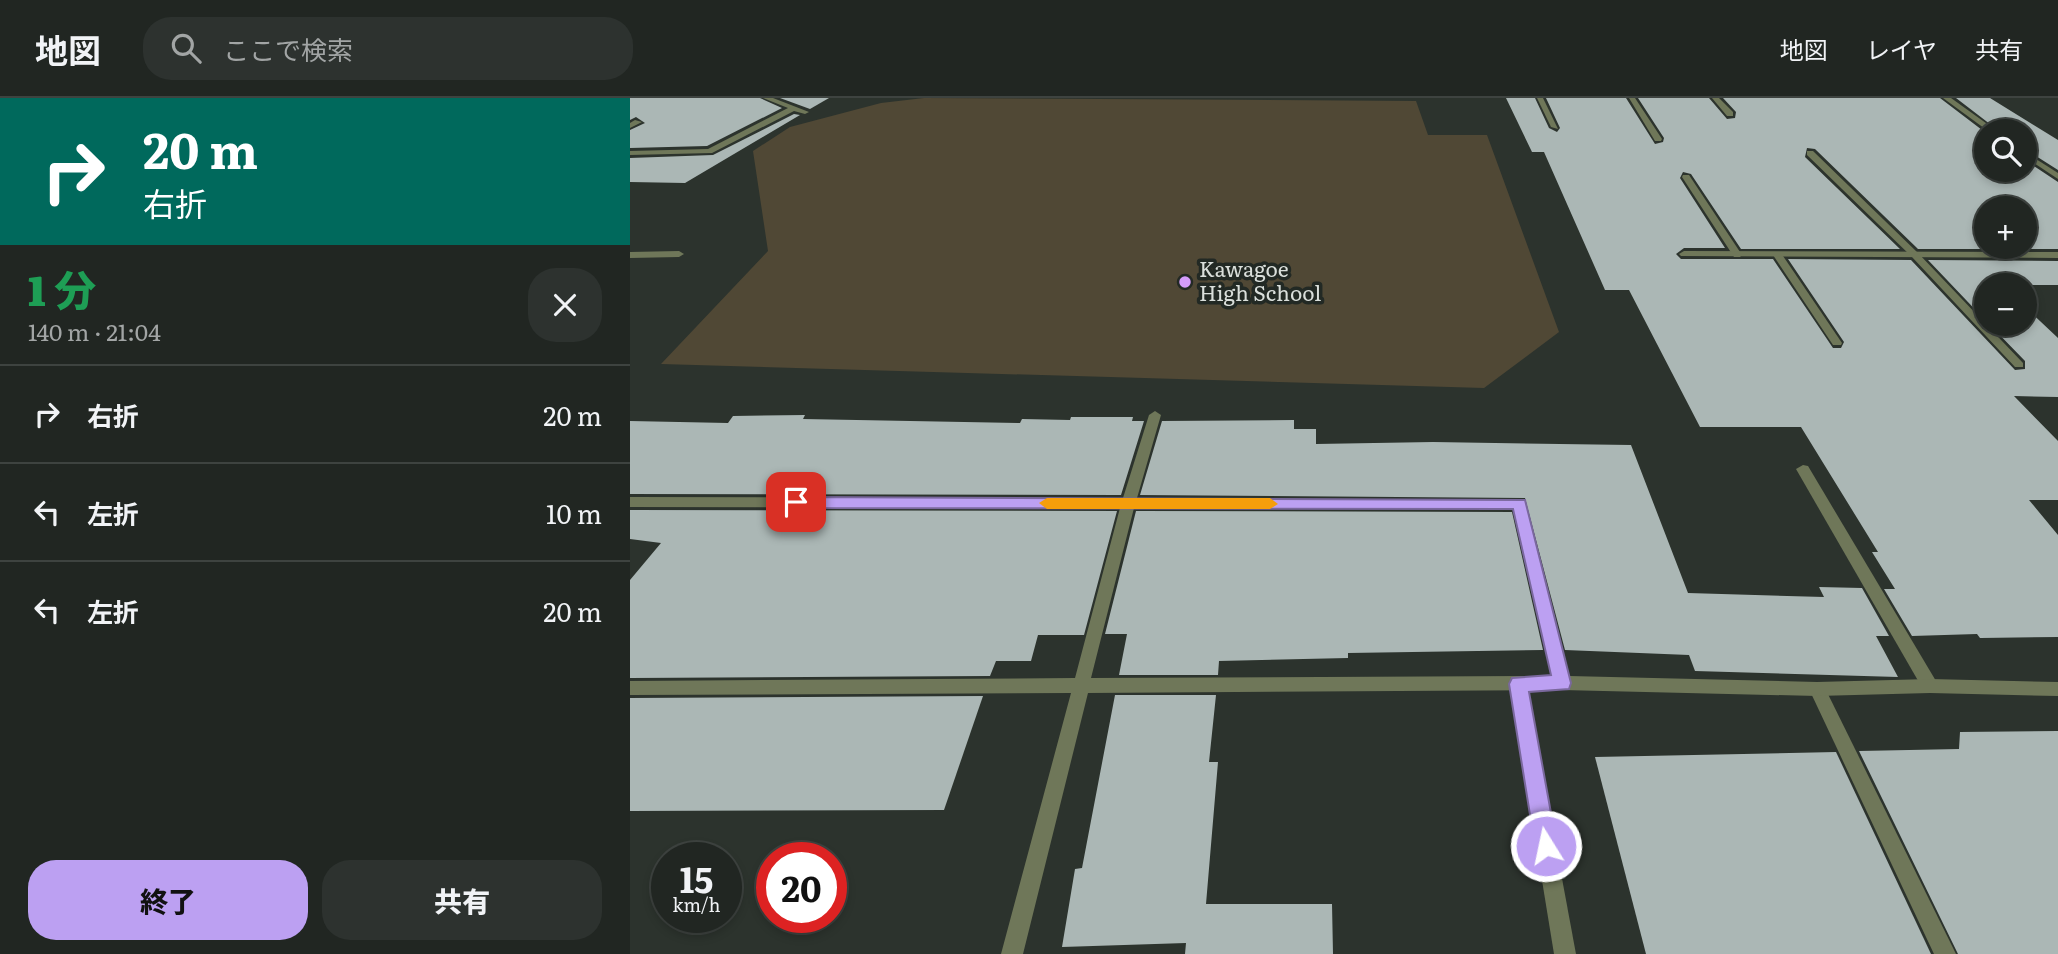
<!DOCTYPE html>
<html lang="ja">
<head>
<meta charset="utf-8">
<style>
	:root { --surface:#212622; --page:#2d322f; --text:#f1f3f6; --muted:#a2a5a5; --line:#3e4340; --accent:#bca0f2 }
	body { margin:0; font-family:Literata,"Noto Sans JP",serif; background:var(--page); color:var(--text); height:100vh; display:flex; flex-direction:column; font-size:26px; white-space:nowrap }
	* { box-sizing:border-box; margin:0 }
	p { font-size:23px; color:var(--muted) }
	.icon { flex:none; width:38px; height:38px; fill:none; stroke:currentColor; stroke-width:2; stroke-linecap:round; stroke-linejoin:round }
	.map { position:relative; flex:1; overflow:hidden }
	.drawer { display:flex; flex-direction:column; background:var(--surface); width:630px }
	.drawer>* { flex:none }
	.hud { background:#00695c; color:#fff; overflow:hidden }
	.buttons { position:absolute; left:1344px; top:21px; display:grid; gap:14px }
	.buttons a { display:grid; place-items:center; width:63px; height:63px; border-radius:50%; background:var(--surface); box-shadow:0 4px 10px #0003,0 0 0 2px var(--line); font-size:35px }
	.speed { position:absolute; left:21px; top:744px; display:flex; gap:14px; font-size:35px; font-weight:700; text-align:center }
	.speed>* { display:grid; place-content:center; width:91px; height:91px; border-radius:50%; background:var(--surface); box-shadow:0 4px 10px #0003,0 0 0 2px var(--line); line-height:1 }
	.speed small { font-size:18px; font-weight:400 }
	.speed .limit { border:10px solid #d22; background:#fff; color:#111 }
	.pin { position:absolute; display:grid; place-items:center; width:60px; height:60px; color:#fff; margin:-30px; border-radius:14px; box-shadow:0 4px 10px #0006 }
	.me { position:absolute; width:77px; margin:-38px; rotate:350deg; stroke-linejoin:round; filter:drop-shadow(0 0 5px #0008) }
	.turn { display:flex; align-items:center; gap:24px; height:147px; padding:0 28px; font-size:32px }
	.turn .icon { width:91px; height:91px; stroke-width:2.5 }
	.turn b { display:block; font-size:49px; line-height:60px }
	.round { display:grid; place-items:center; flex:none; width:74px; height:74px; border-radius:28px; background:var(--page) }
	.head { display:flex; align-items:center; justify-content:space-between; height:119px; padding:0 28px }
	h1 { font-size:42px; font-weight:800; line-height:52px; color:#1e9e55 }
	.primary-button { display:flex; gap:14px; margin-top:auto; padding:14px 28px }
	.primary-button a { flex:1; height:80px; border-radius:28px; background:var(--accent); color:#111; font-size:28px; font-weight:800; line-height:80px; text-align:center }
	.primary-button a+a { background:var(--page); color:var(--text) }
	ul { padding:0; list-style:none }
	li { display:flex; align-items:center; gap:21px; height:98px; padding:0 28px; border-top:2px solid var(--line) }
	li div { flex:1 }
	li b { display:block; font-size:26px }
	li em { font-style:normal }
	header { display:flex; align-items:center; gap:42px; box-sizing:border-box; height:98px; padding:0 35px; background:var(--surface); border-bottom:2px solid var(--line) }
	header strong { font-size:33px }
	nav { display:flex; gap:38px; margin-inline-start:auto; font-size:24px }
	.search { width:490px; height:63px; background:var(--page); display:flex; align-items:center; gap:18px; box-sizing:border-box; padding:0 24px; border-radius:28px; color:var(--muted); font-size:26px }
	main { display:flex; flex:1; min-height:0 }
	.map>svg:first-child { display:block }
</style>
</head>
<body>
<header>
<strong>地図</strong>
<div class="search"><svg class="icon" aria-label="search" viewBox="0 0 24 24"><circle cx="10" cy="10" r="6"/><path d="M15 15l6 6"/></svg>ここで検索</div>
<nav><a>地図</a><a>レイヤ</a><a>共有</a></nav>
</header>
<main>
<section class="drawer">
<div class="hud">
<div class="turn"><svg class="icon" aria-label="right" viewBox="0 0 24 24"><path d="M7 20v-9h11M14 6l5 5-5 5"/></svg><div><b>20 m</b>右折</div></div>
</div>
<div class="head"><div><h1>1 分</h1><p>140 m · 21:04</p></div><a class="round"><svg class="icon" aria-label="close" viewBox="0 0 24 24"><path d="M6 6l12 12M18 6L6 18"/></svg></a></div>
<ul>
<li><svg class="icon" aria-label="right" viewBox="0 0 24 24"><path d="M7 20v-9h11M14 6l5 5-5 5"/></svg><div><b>右折</b></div><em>20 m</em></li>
<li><svg class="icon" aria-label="left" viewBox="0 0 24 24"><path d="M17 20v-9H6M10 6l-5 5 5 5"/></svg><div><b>左折</b></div><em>10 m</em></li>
<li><svg class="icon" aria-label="left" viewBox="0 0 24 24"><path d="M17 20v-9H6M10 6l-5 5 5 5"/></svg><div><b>左折</b></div><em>20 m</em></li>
</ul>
<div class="primary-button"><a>終了</a><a>共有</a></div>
</section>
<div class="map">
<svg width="1428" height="856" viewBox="0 0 1428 856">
	<rect width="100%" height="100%" fill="#2c332d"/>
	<polygon fill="#504835" points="294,0 786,3 798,37 857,37 929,234 854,290 31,266 138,153 123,53 160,29 251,5"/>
	<g fill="#abb7b5" fill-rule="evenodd">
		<polygon points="0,0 130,0 152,10 77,48 0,50 0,32 15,25 6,19 0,22"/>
		<polygon points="150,0 199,0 180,11"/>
		<path d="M876,0H905L919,30L927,34L930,30L916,0H996L1025,46L1033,44L1034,40L1008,0H1079L1097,21L1105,20L1106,14L1093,0H1310L1356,35V72H1395V62L1428,84V151H1288L1185,51L1177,50L1175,59L1270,151H1111L1061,76L1053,74L1050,80L1095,150H1054L1046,156L1051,161H1143L1203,250H1211L1214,244L1158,161L1281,162L1385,272L1395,271V263L1359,226H1395V209L1428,240V299L1384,298L1428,343V402H1399L1428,437V539L1350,540L1347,536L1282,538L1254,491H1265L1242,454H1248L1171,329H1070L999,192H975L914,54H902ZM1356,110H1395V149H1356Z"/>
		<polygon points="1326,0 1360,0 1428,42 1428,72 1395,51 1395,33 1369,33"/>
		<polygon points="164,16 170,17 55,85 0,84 0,60 83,57"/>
		<polygon points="1298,162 1428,163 1428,187 1356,187 1356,223"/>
		<polygon points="175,317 173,321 390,325 392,321 440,322 441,319 503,319 502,323 514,323 491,397 0,396 0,323 98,325 103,318"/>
		<polygon points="664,322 664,331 686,331 686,346 803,344 1001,347 1058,495 1194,499 1189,489 1232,490 1259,538 1246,538 1268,579 1065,573 1059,557 935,552 895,400 510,397 532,323"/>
		<polygon points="0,412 487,413 454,537 408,537 401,563 366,563 360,578 0,580 0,482 31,445 0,441"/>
		<polygon points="506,413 882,414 913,552 718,555 718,560 589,563 588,577 489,577 497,536 475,536"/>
		<polygon points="485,597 586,597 579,664 588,664 576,806 702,806 703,856 555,856 556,845 432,849 445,771 452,770"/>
		<polygon points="353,598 314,712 0,713 0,600"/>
		<polygon points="1428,633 1428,856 1328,856 1229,653 1329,651 1330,634"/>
		<polygon points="1206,654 1301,856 1016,856 965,659"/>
	</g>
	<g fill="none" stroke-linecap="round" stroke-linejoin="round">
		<g fill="#6f7759" fill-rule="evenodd">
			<polygon points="133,0 143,0 179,14 175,16 164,13 82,55 0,57 0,53 78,51 158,10"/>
			<polygon points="907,0 913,0 928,31 921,29"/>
			<polygon points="999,0 1005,0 1032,41 1031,43 1025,43"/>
			<polygon points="1082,0 1089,0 1103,14 1103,18 1097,18"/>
			<polygon points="5,22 12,24 0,30 0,25"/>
			<polygon points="1177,53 1183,53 1288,155 1393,265 1393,269 1385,269 1282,159 1177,57"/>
			<polygon points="1053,77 1059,77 1112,157 1110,159 1104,159 1052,79"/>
			<polygon points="1145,155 1151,155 1212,245 1211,247 1203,247 1143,157"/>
			<polygon points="1173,367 1178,368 1306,583 1308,588 1306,593 1300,595 1294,593 1166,371"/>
			<polygon points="888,579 894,581 896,586 946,856 924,856 880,586 882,581"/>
			<polygon points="1187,584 1193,586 1326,856 1304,856 1179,591 1181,586"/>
		</g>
		<g fill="#6f7759" fill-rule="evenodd">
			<polygon points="1054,153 1428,154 1428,160 1051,158 1049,156"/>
			<polygon points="0,154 49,153 54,156 49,159 0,160"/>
			<path d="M525,313L531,317L507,400L895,403L939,578L1187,584L1300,581L1428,584V598L1300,595L1187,598L932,592L458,595L393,856H371L441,595L0,597V583L445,580L490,410L0,409V399L493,400L519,317ZM504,410L884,411L922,578L461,580Z"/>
		</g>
		<g fill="#6f7759" fill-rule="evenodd">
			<polygon points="1313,0 1321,0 1367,33 1358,33"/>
			<polygon points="1395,54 1428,75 1428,81 1395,59"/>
		</g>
	</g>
	<polygon fill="#bca0f2" stroke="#7a689d" stroke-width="2" points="166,399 895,402 941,585 939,591 899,594 927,748 924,756 916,759 908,756 905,748 879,586 882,580 921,577 883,411 166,410 158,404"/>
	<polygon fill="#f59e0b" points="417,400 640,400 648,406 640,411 417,411 409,405"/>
	<circle fill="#d49cfb" stroke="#222924" stroke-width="2.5" cx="555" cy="184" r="7"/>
	<g text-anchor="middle" stroke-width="7" stroke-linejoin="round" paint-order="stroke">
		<g font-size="21" fill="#dadfdb" stroke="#222924" text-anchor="start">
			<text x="569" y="179">Kawagoe<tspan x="569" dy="24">High School</tspan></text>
		</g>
	</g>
</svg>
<div class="buttons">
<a><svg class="icon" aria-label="search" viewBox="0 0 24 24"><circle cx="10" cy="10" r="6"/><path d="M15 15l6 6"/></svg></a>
<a>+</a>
<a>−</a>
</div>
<div class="speed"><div>15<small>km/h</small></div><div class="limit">20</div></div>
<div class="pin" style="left:166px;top:404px;background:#d93025"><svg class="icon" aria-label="arrive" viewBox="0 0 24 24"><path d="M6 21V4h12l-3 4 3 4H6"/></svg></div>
<svg class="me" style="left:916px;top:748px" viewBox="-20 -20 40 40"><circle r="17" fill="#bca0f2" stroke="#fff" stroke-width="3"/><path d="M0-11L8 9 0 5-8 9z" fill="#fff"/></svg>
</div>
</main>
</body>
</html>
